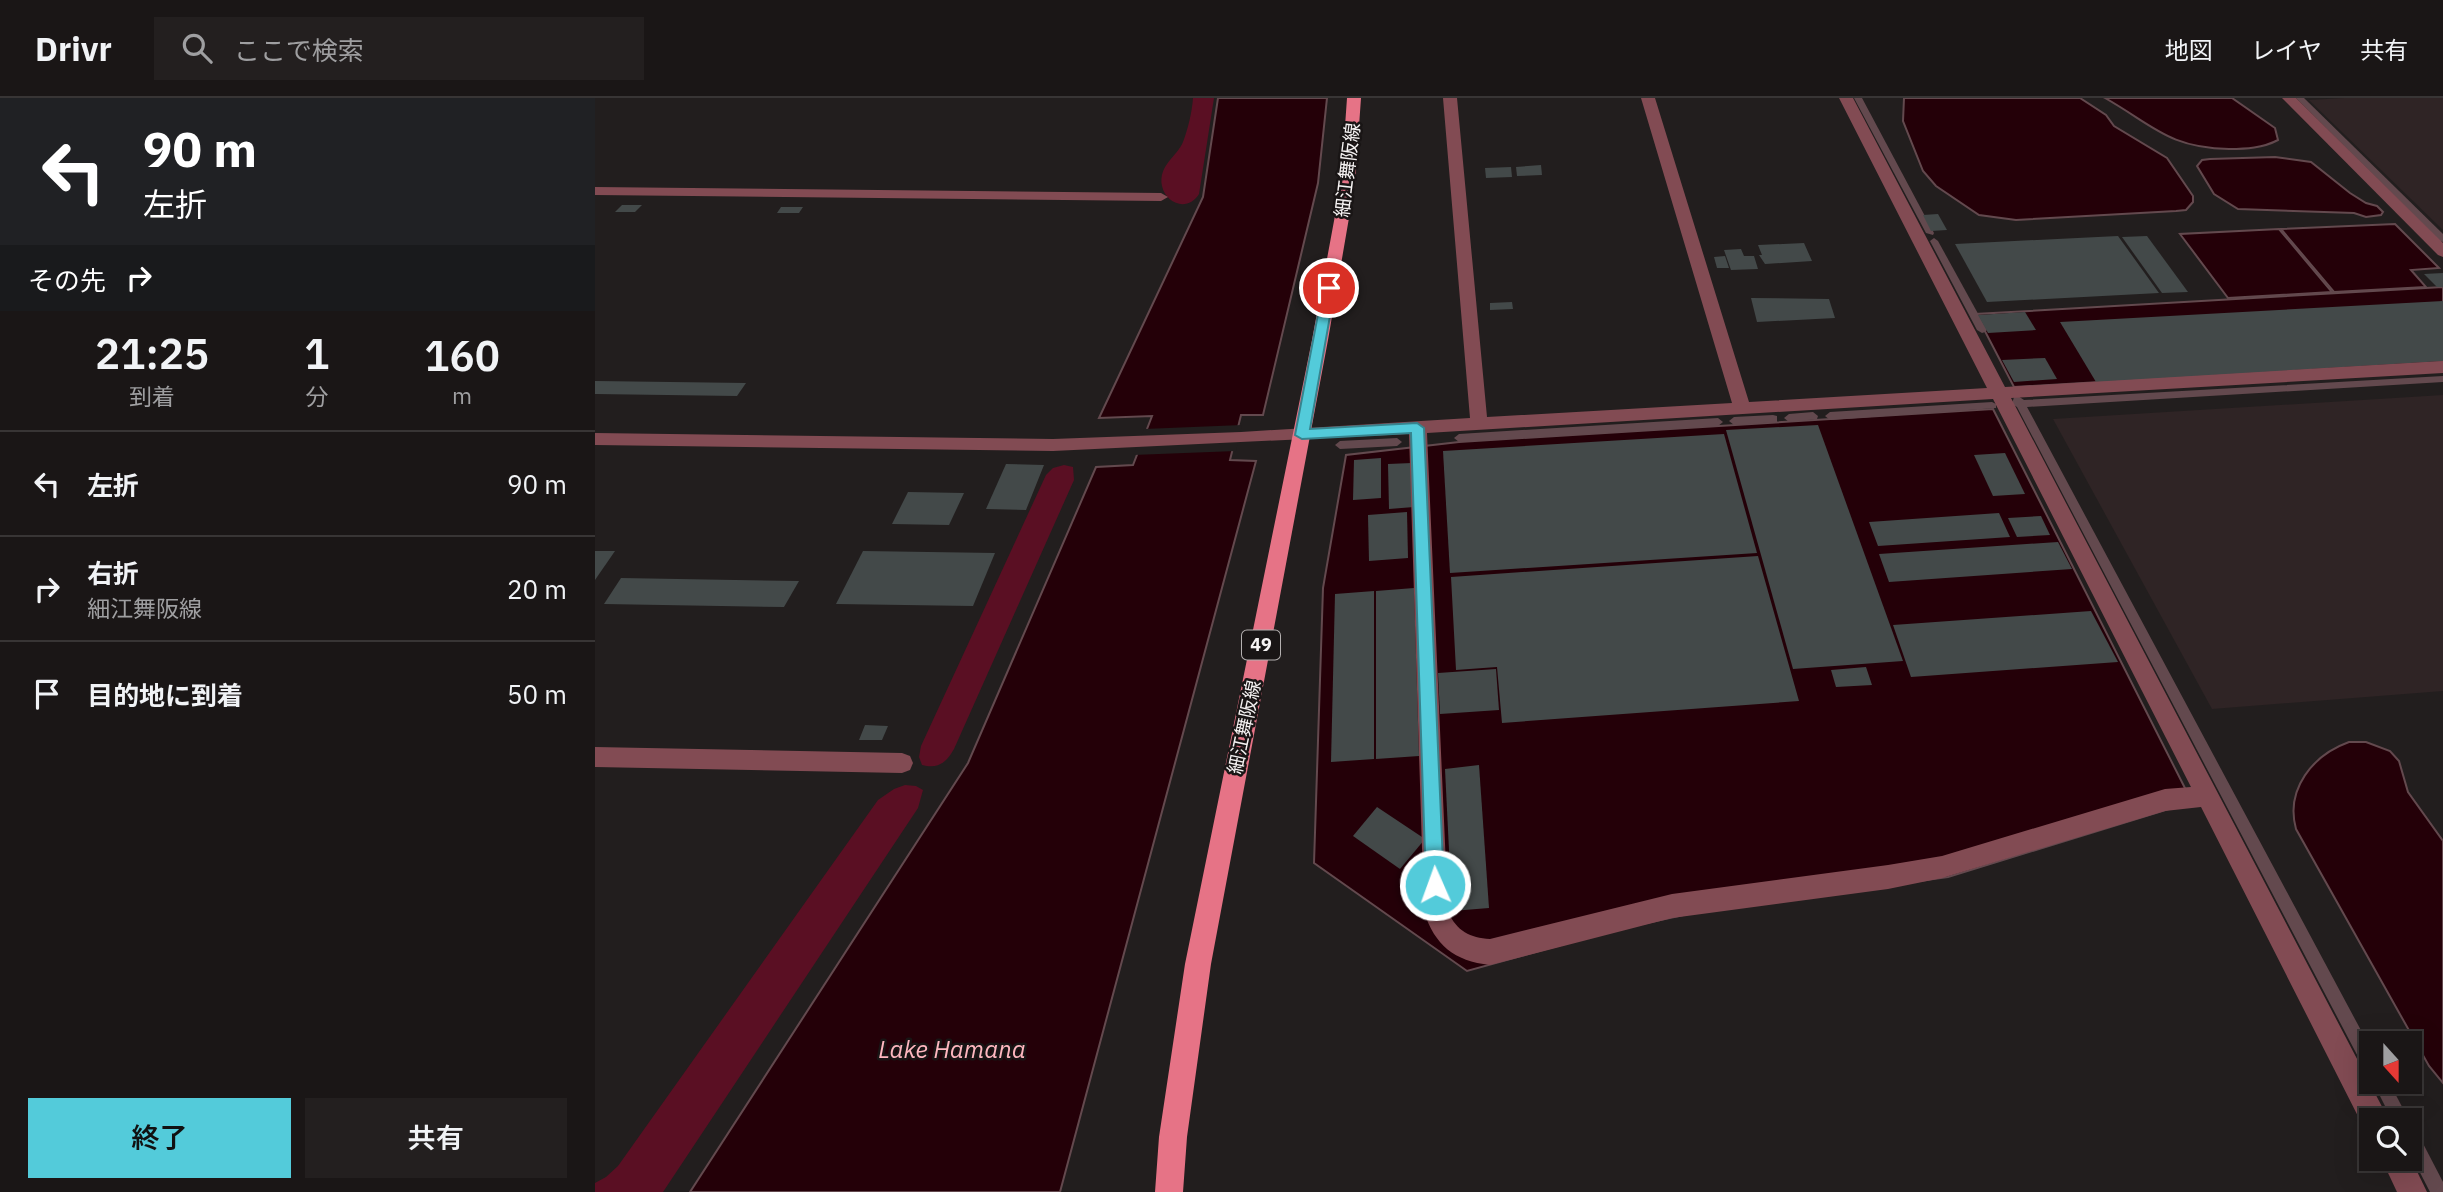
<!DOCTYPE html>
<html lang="ja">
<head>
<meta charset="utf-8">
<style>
	:root { --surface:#1a1616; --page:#231f1f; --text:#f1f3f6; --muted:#9f9fa1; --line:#383535; --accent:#53cbda }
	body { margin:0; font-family:"IBM Plex Sans","Noto Sans JP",sans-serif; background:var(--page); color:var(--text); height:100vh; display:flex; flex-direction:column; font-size:26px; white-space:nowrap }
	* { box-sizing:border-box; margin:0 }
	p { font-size:23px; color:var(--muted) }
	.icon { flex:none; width:38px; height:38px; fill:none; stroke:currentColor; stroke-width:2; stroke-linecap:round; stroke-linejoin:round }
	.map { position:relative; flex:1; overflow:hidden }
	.panel { display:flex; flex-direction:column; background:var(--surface); width:595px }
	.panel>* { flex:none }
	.guide { background:#202124; color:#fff; overflow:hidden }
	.needle { width:46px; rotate:159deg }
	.tools { position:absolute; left:1764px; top:933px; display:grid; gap:14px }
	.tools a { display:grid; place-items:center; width:63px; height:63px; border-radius:0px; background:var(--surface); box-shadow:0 7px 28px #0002,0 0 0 2px var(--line); font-size:35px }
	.pin { position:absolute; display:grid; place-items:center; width:60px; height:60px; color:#fff; margin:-30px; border:4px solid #fff; border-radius:50%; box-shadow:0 2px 7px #0007 }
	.me { position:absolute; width:77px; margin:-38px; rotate:358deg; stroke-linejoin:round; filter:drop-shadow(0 0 5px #0008) }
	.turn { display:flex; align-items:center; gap:24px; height:147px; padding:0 28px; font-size:32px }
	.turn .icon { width:91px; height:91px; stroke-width:2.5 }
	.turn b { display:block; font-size:49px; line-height:60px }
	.then { display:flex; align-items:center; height:66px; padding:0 28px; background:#0003; gap:14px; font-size:26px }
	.eta { display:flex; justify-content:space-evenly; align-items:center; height:119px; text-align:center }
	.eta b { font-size:42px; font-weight:600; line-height:49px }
	.action { display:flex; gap:14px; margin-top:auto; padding:14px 28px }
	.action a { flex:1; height:80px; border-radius:0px; background:var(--accent); color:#111; font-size:28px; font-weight:600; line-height:80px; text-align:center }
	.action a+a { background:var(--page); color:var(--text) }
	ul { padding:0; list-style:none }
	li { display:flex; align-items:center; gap:21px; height:105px; padding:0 28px; border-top:2px solid var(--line) }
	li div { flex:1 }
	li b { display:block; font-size:26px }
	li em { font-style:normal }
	header { display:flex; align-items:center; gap:42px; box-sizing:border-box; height:98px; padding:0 35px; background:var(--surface); border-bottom:2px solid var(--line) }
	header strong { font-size:33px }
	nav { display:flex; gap:38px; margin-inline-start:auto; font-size:24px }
	.search { width:490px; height:63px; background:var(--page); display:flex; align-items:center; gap:18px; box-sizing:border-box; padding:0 24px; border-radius:0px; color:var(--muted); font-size:26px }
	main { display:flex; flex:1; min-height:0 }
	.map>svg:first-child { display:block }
</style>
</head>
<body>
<header>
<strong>Drivr</strong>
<div class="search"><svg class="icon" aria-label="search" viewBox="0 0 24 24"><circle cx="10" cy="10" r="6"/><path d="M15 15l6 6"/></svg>ここで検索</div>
<nav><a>地図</a><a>レイヤ</a><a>共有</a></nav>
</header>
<main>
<section class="panel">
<div class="guide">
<div class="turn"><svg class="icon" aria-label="left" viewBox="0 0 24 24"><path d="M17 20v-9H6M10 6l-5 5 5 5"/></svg><div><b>90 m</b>左折</div></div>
<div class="then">その先<svg class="icon" aria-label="right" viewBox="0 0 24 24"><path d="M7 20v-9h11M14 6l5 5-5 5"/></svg></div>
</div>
<div class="eta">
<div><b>21:25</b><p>到着</p></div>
<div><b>1</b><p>分</p></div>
<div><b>160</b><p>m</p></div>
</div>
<ul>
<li><svg class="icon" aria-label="left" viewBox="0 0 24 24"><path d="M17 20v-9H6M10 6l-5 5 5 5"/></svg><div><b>左折</b></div><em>90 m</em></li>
<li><svg class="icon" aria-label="right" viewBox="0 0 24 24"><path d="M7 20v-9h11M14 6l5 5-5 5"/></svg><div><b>右折</b><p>細江舞阪線</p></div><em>20 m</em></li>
<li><svg class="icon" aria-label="arrive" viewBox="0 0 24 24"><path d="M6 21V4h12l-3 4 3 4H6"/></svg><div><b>目的地に到着</b></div><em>50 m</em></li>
</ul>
<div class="action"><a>終了</a><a>共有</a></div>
</section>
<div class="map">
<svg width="1848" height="1094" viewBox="0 0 1848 1094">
	<rect width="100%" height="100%" fill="#221e1e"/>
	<g fill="#2f2425">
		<polygon points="1749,0 1848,0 1848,132 1714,2"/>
		<polygon points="1848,297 1848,593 1617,611 1458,321"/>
	</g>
	<g fill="#5a0f23">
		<path d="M598,0H619L604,96C593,114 571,106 567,88C563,67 582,59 588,44C593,31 597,14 598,0Z"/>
		<path d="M469,367L478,369L479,382L359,651C351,665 343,671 327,667L324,659L326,648L451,377L458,370Z"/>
		<polygon points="310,687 321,688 328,692 323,710 68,1094 0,1094 0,1085 11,1079 23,1068 283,702 299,691"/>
	</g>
	<g fill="#240008" stroke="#63494e" stroke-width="2">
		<polygon points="623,0 732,0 723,85 668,317 646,317 635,362 661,363 465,1094 95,1094 373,665 501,369 538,367 557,318 504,320 608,99"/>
		<polygon points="1309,0 1485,0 1511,17 1519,28 1572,60 1598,98 1598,104 1591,112 1581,113 1421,122 1384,117 1341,88 1328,73 1308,23"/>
		<path d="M1510,0H1637L1680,30L1683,42C1668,50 1651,51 1634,51C1574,50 1559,28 1510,0Z"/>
		<polygon points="1680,59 1716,64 1755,95 1771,105 1782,108 1788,114 1786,117 1771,119 1759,115 1643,111 1619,96 1602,68 1607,62 1615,61"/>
		<polygon points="1800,126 1844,170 1816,172 1831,189 1739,194 1686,131"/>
		<polygon points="1684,131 1737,194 1633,200 1585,136"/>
		<polygon points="1848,189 1848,264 1419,289 1381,216"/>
		<polygon points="1398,311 1597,704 1353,779 1107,813 1024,831 872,873 719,765 728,490 751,357 864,344"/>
		<path d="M1754,644H1771L1795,653L1804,663L1813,694L1848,743V985L1834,968L1701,731C1690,691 1718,657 1754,644Z"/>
	</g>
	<polygon fill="#221e1e" points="647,327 641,353 538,357 549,331"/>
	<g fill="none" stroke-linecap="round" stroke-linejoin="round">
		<g fill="#63494e" fill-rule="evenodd">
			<polygon points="1259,0 1267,0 1339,135 1338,137 1331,135"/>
			<polygon points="1701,0 1709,0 1848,136 1848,144 1845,143"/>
			<polygon points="1339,140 1343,143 1392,232 1390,234 1387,235 1382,232 1335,143"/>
			<polygon points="1848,278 1848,284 1432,309 1776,951 1776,974 1770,972 1422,309 1417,306 1419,299 1423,298 1429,302"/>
			<polygon points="1397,304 1401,306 1401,310 1235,322 1230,318 1235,314"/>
			<polygon points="1218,314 1223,318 1222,321 1194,324 1189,320 1194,316"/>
			<polygon points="1178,317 1182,318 1182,324 1139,327 1134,323 1139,319"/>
			<polygon points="1123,320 1128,324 1123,328 864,344 859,340 864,336"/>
			<polygon points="802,340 807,344 802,348 745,351 740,347 745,343"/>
			<polygon points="1778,984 1794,984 1814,1022 1797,1022"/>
			<polygon points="1815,1030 1821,1032 1848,1084 1848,1094 1835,1094 1815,1055"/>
		</g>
	</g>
	<g fill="#434949">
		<polygon points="946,67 947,77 922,78 921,69"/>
		<polygon points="916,69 917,79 891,80 890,70"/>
		<polygon points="27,107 47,107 40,114 20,114"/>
		<polygon points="186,109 208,109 204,115 182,115"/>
		<polygon points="1343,116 1352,132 1336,133 1328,117"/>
		<polygon points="1523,138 1564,195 1392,204 1360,146"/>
		<polygon points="1552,138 1593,194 1567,195 1527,139"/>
		<polygon points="1209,145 1217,163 1170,166 1164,157 1167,157 1163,147"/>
		<polygon points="1146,151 1149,158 1159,158 1163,171 1136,172 1129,152"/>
		<polygon points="1130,158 1134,170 1122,170 1119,159"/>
		<polygon points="1848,175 1848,189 1842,189 1829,176"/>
		<polygon points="1156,200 1234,201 1240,220 1162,224"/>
		<polygon points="1848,203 1848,263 1501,284 1465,224"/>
		<polygon points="917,204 918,211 895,212 895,205"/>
		<polygon points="1430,214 1441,232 1393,235 1383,217"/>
		<polygon points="1450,260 1462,281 1419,284 1407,262"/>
		<polygon points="0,283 1,283 151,285 142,298 0,296"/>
		<polygon points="1223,327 1308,563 1198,571 1131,332"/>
		<polygon points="1129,336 1162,455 855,475 848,353"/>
		<polygon points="1410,355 1430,396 1398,398 1379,357"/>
		<polygon points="786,360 786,400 758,402 759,362"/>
		<polygon points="817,365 819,409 794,411 793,366"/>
		<polygon points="411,366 449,367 431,412 391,411"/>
		<polygon points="313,394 369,395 354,427 297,426"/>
		<polygon points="812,414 813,460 774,463 773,417"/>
		<polygon points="1404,415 1415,439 1283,448 1274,424"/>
		<polygon points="1446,418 1455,437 1422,439 1413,420"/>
		<polygon points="1463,444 1477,471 1294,484 1284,456"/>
		<polygon points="0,453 20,453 0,482"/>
		<polygon points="268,453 400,455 378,508 241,506"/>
		<polygon points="1163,458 1204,603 907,625 902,569 861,572 856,479"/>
		<polygon points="26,480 204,483 189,509 9,506"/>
		<polygon points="819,490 824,658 781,661 781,493"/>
		<polygon points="779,493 779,661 736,664 740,496"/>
		<polygon points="1496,513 1523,564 1316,579 1298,527"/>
		<polygon points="1271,569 1277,587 1241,589 1236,572"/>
		<polygon points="901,571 904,612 845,616 843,575"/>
		<polygon points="270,627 293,628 287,642 264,642"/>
		<polygon points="884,667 894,810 857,813 850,671"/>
		<polygon points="782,709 830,741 805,771 758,738"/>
	</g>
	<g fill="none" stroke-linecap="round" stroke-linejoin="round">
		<g fill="#824b53" fill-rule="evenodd">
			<path d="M848,0H862L892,319L1137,305L1046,0H1060L1154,304L1392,290L1244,0H1258L1410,289L1848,263V275L1416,300L1794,1022H1776V1034L1770,1032L1606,709L1570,713L1347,780L1293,791L1077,820L895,867C859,863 840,847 829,814L814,336L458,353L0,347V335L458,341L646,334L875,320ZM1398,301L1596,689L1570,691L1347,758L1293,767L1077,796L895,841C875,840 862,833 853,814L832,335Z"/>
			<polygon points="1687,0 1701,0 1848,145 1848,159 1843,157"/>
			<polygon points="0,89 566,95 573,99 566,103 0,97"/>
			<polygon points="0,649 307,655 315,658 318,665 315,672 307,675 0,669"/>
			<polygon points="1815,1059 1832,1094 1802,1094 1786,1060"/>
		</g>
		<polygon fill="#e67386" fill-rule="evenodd" points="752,0 766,0 760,85 733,242 616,866 592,1039 588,1094 560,1094 564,1039 590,866 717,242 746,85"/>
	</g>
	<polygon fill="#53cbda" stroke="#36848e" stroke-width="2" points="734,186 740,190 715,331 822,325 829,330 849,787 847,793 840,795 834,793 831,787 816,335 707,341 700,337 728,190"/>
	<g text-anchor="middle" stroke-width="5" stroke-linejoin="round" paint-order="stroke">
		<rect fill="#191515" stroke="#b4b0b0" stroke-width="2" x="647" y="532.5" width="38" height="29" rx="5"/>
		<g font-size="18" font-weight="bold" fill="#f6f3f3">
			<text x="666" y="553">49</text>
		</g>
		<g font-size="19" fill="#f6f3f3" stroke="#191515">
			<text transform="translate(752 72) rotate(-83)" y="7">細江舞阪線</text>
			<text transform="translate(649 629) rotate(-78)" y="7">細江舞阪線</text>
		</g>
		<g font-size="24" font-style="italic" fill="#feb7bf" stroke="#191515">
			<text x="357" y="960">Lake Hamana</text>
		</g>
	</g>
</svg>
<div class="tools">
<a><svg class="needle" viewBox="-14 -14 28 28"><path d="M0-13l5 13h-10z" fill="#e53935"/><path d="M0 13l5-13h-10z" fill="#9f9fa1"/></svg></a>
<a><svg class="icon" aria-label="search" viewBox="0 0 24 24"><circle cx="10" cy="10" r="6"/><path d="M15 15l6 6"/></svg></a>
</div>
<div class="pin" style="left:734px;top:190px;background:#d93025"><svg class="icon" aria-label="arrive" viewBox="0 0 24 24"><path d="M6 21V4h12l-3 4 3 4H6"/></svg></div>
<svg class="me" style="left:840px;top:787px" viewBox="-20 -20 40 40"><circle r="17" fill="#53cbda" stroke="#fff" stroke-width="3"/><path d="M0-11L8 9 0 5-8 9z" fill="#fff"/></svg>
</div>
</main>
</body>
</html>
